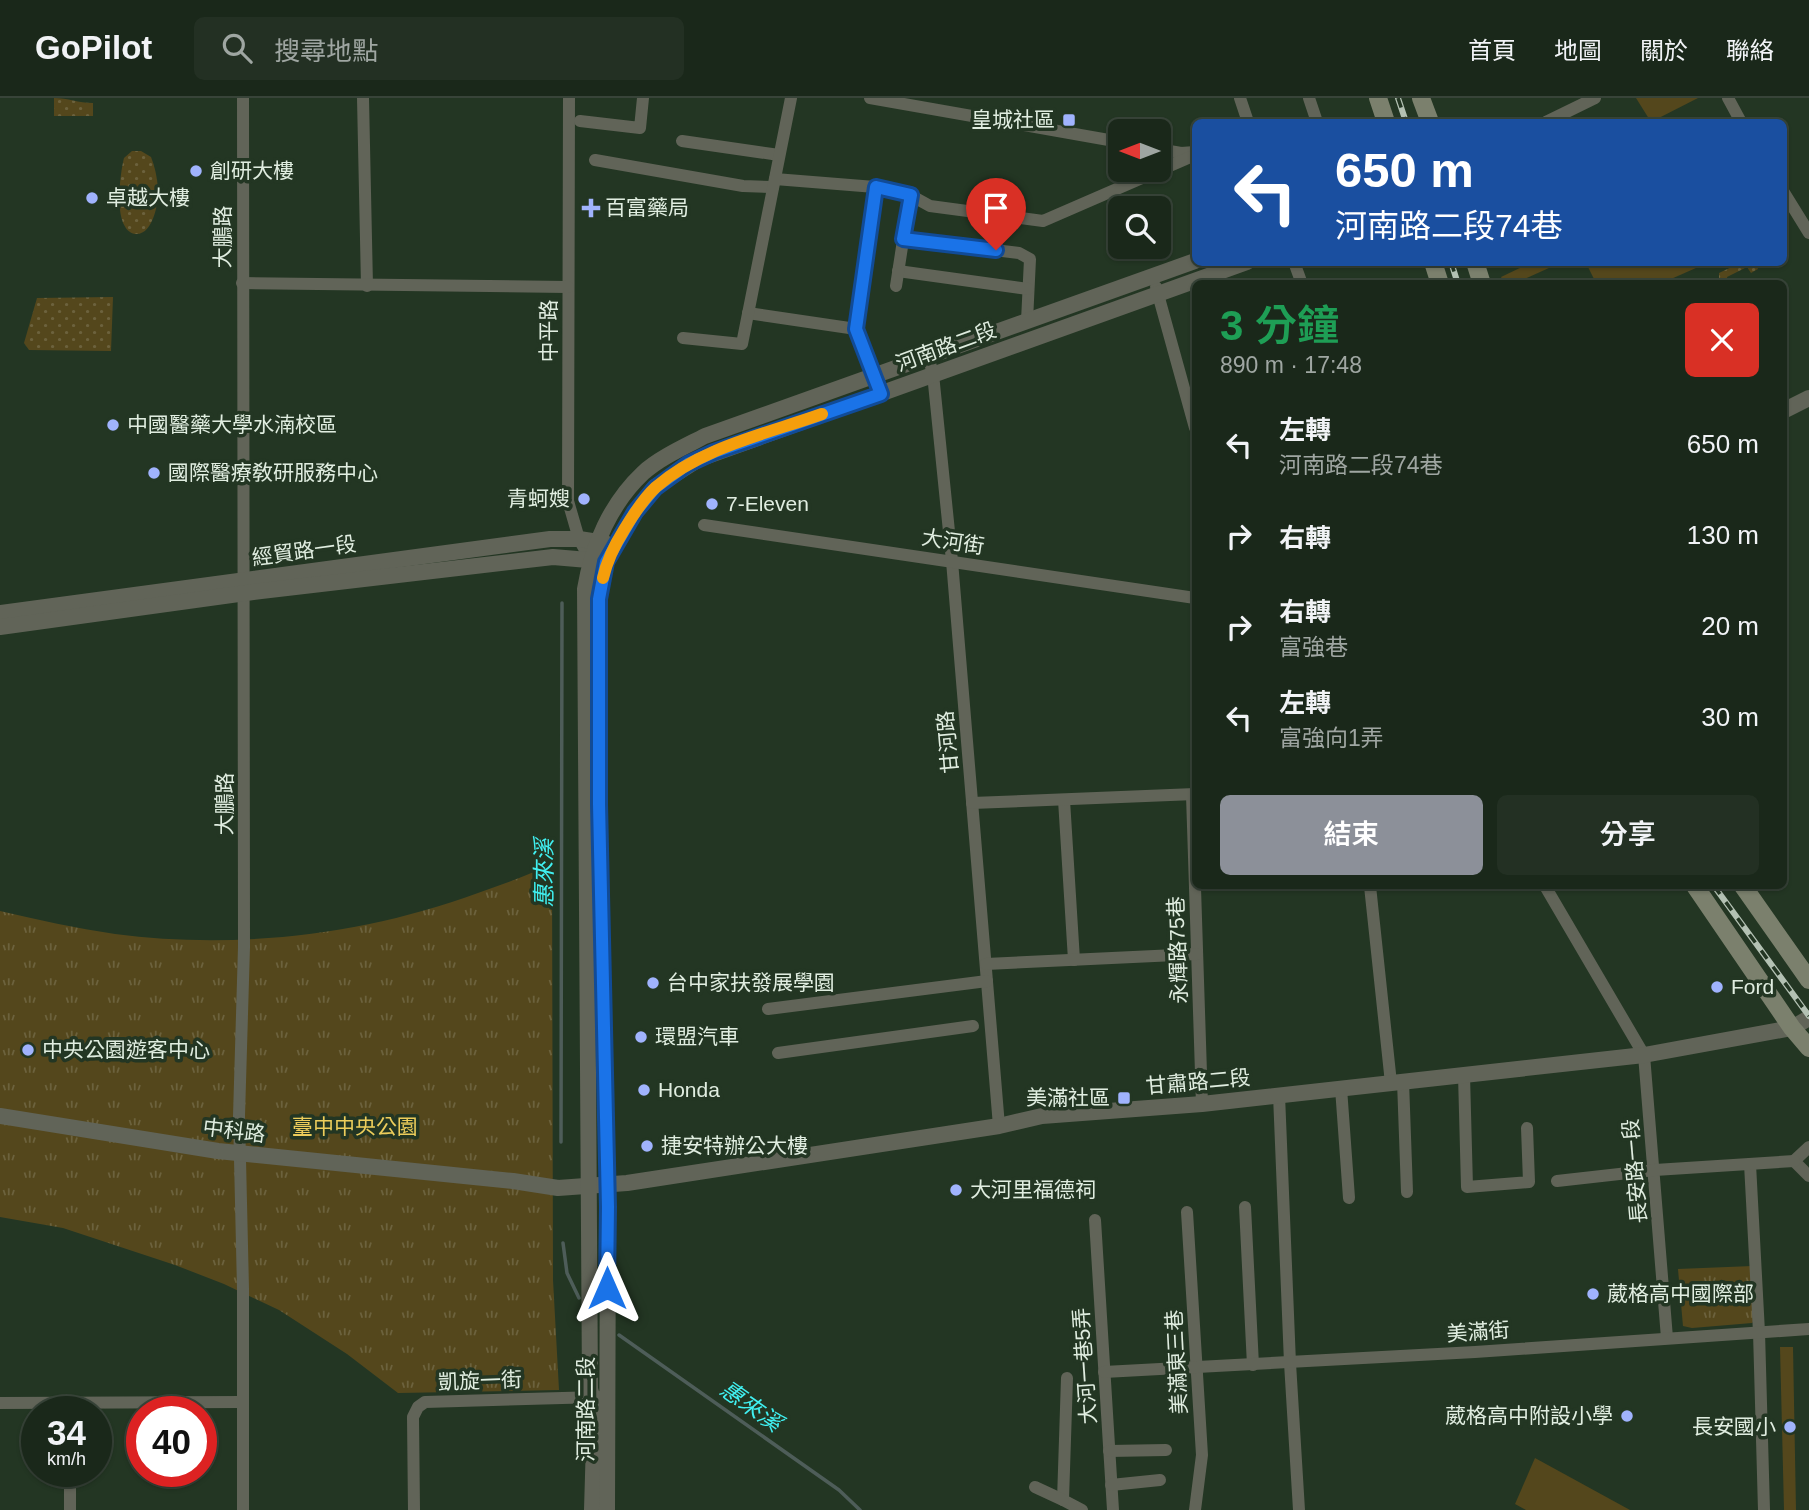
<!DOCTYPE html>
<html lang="zh-TW">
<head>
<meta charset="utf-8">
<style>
	:root { --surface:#1a281a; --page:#233023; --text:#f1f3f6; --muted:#9fa6a2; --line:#384439; --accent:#8c9099 }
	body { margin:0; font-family:Helvetica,"Noto Sans TC",sans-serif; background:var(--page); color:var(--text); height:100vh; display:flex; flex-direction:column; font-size:26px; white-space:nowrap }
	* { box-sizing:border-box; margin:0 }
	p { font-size:23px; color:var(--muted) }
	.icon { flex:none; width:38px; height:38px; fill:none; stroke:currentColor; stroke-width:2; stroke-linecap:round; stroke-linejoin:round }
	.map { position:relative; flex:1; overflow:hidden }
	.drawer { position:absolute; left:1192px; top:182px; width:595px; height:609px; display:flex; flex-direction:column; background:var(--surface); border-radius:10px; box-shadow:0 2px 5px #0004,0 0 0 2px var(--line) }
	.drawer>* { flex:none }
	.top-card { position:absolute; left:1192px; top:21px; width:595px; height:147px; border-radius:10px; box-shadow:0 2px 5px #0004,0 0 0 2px var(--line); background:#1a4fa0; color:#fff; overflow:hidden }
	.needle { width:46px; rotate:270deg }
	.controls { position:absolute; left:1108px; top:21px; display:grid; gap:14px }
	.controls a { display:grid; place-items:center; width:63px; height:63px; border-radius:10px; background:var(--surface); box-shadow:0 2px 5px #0004,0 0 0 2px var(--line); font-size:35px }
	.speed { position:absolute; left:21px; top:1298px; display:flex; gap:14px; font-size:35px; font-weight:700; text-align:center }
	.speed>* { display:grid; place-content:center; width:91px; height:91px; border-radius:50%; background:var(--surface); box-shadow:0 2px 5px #0004,0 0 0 2px var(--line); line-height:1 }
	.speed small { font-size:18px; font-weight:400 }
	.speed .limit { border:10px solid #d22; background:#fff; color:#111 }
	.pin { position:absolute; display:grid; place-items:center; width:60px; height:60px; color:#fff; margin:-72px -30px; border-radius:50% 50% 50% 0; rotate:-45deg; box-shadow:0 0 7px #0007 }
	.pin .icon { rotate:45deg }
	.me { position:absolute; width:77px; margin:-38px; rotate:0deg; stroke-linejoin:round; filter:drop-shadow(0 0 5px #0008) }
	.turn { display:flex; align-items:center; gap:24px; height:147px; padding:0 28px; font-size:32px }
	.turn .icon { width:91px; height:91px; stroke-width:2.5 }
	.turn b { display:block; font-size:49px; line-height:60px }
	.round { display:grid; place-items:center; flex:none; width:74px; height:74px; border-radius:10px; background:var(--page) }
	.head { display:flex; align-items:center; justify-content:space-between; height:119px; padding:0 28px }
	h1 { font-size:42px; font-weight:600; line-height:52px; color:#1e9e55 }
	.primary-button { display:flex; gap:14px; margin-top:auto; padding:14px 28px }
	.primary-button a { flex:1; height:80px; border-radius:10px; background:var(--accent); color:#fff; font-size:28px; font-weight:600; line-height:80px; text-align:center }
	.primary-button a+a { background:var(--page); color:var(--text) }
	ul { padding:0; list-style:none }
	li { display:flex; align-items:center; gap:21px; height:91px; padding:0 28px }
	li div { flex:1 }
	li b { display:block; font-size:26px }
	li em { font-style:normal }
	header { display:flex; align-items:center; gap:42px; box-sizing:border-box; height:98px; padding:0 35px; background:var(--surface); border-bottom:2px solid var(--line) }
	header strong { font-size:33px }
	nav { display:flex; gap:38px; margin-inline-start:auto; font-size:24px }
	.search { width:490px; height:63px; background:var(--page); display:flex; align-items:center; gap:18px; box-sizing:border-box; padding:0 24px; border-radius:10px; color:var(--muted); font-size:26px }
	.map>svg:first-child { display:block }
</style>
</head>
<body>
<header>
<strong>GoPilot</strong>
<div class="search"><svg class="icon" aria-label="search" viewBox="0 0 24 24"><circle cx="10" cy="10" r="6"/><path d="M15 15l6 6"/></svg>搜尋地點</div>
<nav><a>首頁</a><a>地圖</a><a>關於</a><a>聯絡</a></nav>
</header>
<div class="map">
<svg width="1809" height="1412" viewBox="0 0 1809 1412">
	<defs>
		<pattern id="grass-dots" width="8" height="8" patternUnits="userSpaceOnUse" patternTransform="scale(1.75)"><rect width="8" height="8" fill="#54471c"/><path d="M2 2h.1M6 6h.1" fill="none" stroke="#6c623d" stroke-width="1.8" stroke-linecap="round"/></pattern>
		<pattern id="park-tufts" width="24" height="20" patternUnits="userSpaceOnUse" patternTransform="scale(1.75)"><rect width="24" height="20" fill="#54471c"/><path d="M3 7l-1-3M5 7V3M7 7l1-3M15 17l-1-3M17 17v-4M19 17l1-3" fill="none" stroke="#6c623d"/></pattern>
	</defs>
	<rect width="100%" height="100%" fill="#233623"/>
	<g fill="url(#grass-dots)">
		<path d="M54,0C68,0 78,5 93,5V18H54Z"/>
		<path d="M132,53H141L151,59C155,69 157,79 158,91C159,103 153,138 135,136C112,132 120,76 124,60Z"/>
		<polygon points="1740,165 1756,165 1758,171 1751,175 1747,169 1727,179 1728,185 1719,185 1719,175"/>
		<polygon points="113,199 111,253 29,252 24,245 37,200"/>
	</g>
	<g fill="url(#park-tufts)">
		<path d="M552,765L553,1182L559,1292L398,1295L347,1256L279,1212L224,1186L175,1167L63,1130L0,1119V813C38,822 76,830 115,836C235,852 364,837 478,795C503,786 528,778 552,765Z"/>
		<polygon points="1753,1168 1759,1217 1752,1225 1692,1230 1683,1228 1678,1171"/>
	</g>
	<g fill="#54471c">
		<polygon points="1636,0 1698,0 1651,24"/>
		<polygon points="1532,164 1560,165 1516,185 1504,185 1501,179"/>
		<polygon points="1704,165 1705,166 1662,185 1596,185 1586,165"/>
		<polygon points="1780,1249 1793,1249 1796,1412 1784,1412"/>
		<polygon points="1535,1360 1630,1412 1526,1412 1515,1406"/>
	</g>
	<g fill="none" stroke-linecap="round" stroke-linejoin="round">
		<g stroke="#4e5d59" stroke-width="3.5">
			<polyline points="561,1044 562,505"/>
			<polyline points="563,1145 567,1175 579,1200"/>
			<polyline points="619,1237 839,1392 860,1412"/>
		</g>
		<g stroke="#616458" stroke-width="12">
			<polyline points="363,0 367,188"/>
			<polyline points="569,0 568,403 579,441 590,461"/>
			<polyline points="870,0 1120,44"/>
			<polyline points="1240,0 1248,24"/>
			<polyline points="1309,0 1317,24"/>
			<polyline points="1728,0 1741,24"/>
			<polyline points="580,23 640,30 643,0"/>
			<polyline points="1546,24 1595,0"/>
			<polyline points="682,43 779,57"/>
			<polyline points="1158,51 1181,55 1195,54"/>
			<polyline points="595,62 743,88 773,89"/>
			<polyline points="775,81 875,89 910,97 930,108 1043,123 1195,57"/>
			<polyline points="875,89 856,231 881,296"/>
			<polyline points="1783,93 1809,135"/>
			<polyline points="903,141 1019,155 1030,161 1027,223"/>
			<polyline points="1294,164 1302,186"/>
			<polyline points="898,173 1028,191"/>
			<polyline points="242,185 568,189"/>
			<polyline points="896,188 910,97"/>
			<polyline points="1156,189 1195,330"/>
			<polyline points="748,215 856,231"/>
			<polyline points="683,240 742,246 791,0"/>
			<polyline points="928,258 933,276 952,463 999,1028"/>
			<polyline points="704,427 1195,500"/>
			<polyline points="1192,697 1202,1006"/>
			<polyline points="1064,702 1074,862"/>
			<polyline points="972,705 1195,696"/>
			<polyline points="1370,788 1391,985"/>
			<polyline points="1545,788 1644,957 1667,1240"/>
			<polyline points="986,866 1197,856"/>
			<polyline points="768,911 987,883"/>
			<polyline points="778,955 973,928"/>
			<polyline points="1464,977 1467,1089 1529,1084 1527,1030"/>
			<polyline points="1403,983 1407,1094"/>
			<polyline points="1341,990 1349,1100"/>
			<polyline points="1279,997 1290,1265 1299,1412"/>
			<polyline points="1794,1063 1809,1078"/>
			<polyline points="1794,1063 1809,1049"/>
			<polyline points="1750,1066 1759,1234 1764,1412"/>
			<polyline points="1557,1083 1655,1072 1794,1063"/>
			<polyline points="1245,1109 1253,1267"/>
			<polyline points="1187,1114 1202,1357 1195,1412"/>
			<polyline points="1095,1122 1113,1412"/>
			<polyline points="1104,1274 1475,1254 1809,1231"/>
			<polyline points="1067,1280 1063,1402 1082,1412"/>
			<polyline points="0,1305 243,1304"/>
			<polyline points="1109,1353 1166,1352"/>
			<polyline points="70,1374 70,1412"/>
			<polyline points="1111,1387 1160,1382"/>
			<polyline points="1035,1389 1063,1402"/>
			<polyline points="243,1412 243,1191 239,1018 244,849 243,0"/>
			<polyline points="414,1412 413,1319 418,1309 425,1304 599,1299"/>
		</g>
		<g stroke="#616458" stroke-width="16">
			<polyline points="1783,313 1809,300"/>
			<polyline points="0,515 550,441 579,441 605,445"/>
			<polyline points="0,529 261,493 553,459 600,463"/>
			<polyline points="0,1018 218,1053 513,1083 558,1090 627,1085 999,1028 1042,1018 1202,1006 1644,957 1792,930 1809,920"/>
			<path d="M592,1412L595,1309L590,1291L585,491C592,448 611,405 643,375C659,360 686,348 705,338L1195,163"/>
			<polyline points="607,1412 608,1109 599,706 599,501 606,464 635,414 655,389 699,361 1247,164"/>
		</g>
		<g stroke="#7b806d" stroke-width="18">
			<polyline points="1378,0 1386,24"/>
			<polyline points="1421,0 1430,24"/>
			<polyline points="1433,164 1440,186"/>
			<polyline points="1475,164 1482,186"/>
			<polyline points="1695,788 1792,930 1809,950"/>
			<polyline points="1743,788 1809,882"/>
		</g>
		<g stroke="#b3c1b3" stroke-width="6">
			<g id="rail">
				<polyline points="1398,0 1406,24"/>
				<polyline points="1451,164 1458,186"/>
				<polyline points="1714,788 1809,918"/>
			</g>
		</g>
		<use href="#rail" stroke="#233623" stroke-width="3.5" stroke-dasharray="10" stroke-linecap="butt"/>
	</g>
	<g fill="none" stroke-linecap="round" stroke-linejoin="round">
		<g stroke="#114b97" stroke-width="18">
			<polyline id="route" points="607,1190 608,1109 599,706 599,501 606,464 635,414 655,390 688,366 714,354 881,296 856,231 876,89 911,97 903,141 996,152"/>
		</g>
		<use href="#route" stroke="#1a73e8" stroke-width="12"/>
		<path stroke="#f59e0b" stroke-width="12" d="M603,480C607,462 614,448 624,432C633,417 643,401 656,389C702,349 766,336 822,316"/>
	</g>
	<g fill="#a0b3fd" stroke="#233623" stroke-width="2.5">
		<rect x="1062" y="15" width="14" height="14" rx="3.5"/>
		<circle cx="196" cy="73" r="7"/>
		<circle cx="92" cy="100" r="7"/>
		<path d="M587.5 99.5h7v7h7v7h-7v7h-7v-7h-7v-7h7z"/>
		<circle cx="113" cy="327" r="7"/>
		<circle cx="154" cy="375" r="7"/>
		<circle cx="584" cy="401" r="7"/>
		<circle cx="712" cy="406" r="7"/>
		<circle cx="653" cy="885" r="7"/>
		<circle cx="1717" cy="889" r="7"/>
		<circle cx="641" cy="939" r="7"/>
		<circle cx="28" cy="952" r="7"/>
		<circle cx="644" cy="992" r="7"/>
		<rect x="1117" y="993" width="14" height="14" rx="3.5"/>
		<circle cx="647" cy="1048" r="7"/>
		<circle cx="956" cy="1092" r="7"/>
		<circle cx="1593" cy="1196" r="7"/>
		<circle cx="1627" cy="1318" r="7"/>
		<circle cx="1790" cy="1329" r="7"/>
	</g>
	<g text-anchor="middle" stroke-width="7" stroke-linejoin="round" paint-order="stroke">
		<g font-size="21" fill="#e0ede0" stroke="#233623" text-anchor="start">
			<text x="1055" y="29" text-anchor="end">皇城社區</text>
			<text x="210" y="80">創研大樓</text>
			<text x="106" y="107">卓越大樓</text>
			<text x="605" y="117">百富藥局</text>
			<text x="127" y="334">中國醫藥大學水湳校區</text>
			<text x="168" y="382">國際醫療敎研服務中心</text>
			<text x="570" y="408" text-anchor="end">青蚵嫂</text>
			<text x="726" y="413">7-Eleven</text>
			<text x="667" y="892">台中家扶發展學園</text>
			<text x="1731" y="896">Ford</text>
			<text x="655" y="946">環盟汽車</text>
			<text x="42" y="959">中央公園遊客中心</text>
			<text x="658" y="999">Honda</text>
			<text x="1110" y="1007" text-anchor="end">美滿社區</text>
			<text x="661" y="1055">捷安特辦公大樓</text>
			<text x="970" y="1099">大河里福德祠</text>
			<text x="1607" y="1203">葳格高中國際部</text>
			<text x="1613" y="1325" text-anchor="end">葳格高中附設小學</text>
			<text x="1776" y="1336" text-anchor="end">長安國小</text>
		</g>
		<g font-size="21" fill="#e0ede0" stroke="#233623">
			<text transform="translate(223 139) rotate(-90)" y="7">大鵬路</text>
			<text transform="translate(549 233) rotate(-90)" y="7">中平路</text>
			<text transform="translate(946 249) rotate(-20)" y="7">河南路二段</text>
			<text transform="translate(953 444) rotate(9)" y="7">大河街</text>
			<text transform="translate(304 453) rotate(-8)" y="7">經貿路一段</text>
			<text transform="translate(948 644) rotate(-95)" y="7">甘河路</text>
			<text transform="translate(225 706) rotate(-90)" y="7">大鵬路</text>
			<text transform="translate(1178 852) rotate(-92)" y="7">永輝路75巷</text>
			<text transform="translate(1198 984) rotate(-5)" y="7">甘肅路二段</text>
			<text transform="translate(234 1033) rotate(7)" y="7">中科路</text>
			<text transform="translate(1635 1073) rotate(-95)" y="7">長安路一段</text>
			<text transform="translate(1478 1234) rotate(-4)" y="7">美滿街</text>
			<text transform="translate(1177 1264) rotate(-93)" y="7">美滿東三巷</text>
			<text transform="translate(1085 1268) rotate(-94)" y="7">大河一巷5弄</text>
			<text transform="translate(480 1283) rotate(-2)" y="7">凱旋一街</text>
			<text transform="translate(586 1311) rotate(-90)" y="7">河南路二段</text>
		</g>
		<g font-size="21" fill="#eccd5b" stroke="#233623">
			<text x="355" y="1036">臺中中央公園</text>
		</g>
		<g font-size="23" font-style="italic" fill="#40f0f1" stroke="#233623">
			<text transform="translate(544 775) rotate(-90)" y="8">惠來溪</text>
			<text transform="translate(751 1308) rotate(35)" y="8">惠來溪</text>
		</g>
	</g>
</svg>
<div class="controls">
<a><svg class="needle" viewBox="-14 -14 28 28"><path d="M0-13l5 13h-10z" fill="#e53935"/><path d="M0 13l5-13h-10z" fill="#9fa6a2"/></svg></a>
<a><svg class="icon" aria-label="search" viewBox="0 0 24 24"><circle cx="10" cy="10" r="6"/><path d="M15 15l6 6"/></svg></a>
</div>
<div class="speed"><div>34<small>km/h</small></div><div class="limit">40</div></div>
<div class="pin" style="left:996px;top:152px;background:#d93025"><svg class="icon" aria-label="arrive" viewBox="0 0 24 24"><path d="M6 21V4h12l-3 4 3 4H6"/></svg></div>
<svg class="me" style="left:607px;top:1190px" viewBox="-20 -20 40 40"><path d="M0-17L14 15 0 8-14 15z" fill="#1a73e8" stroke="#fff" stroke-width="4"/></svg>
<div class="top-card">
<div class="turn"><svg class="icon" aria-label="left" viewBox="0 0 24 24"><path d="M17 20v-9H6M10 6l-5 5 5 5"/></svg><div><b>650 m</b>河南路二段74巷</div></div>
</div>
<section class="drawer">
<div class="head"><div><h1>3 分鐘</h1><p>890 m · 17:48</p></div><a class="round" style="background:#d93025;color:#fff"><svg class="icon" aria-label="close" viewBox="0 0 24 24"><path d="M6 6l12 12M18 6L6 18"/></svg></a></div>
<ul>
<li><svg class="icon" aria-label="left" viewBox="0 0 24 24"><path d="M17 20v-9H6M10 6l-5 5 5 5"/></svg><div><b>左轉</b><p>河南路二段74巷</p></div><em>650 m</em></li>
<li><svg class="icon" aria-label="right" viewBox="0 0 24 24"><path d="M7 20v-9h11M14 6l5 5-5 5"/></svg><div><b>右轉</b></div><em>130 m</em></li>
<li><svg class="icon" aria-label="right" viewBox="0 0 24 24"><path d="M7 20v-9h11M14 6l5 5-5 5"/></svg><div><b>右轉</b><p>富強巷</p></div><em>20 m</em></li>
<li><svg class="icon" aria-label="left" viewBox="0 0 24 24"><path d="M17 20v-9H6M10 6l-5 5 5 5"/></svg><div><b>左轉</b><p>富強向1弄</p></div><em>30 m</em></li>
</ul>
<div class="primary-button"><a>結束</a><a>分享</a></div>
</section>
</div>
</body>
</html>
